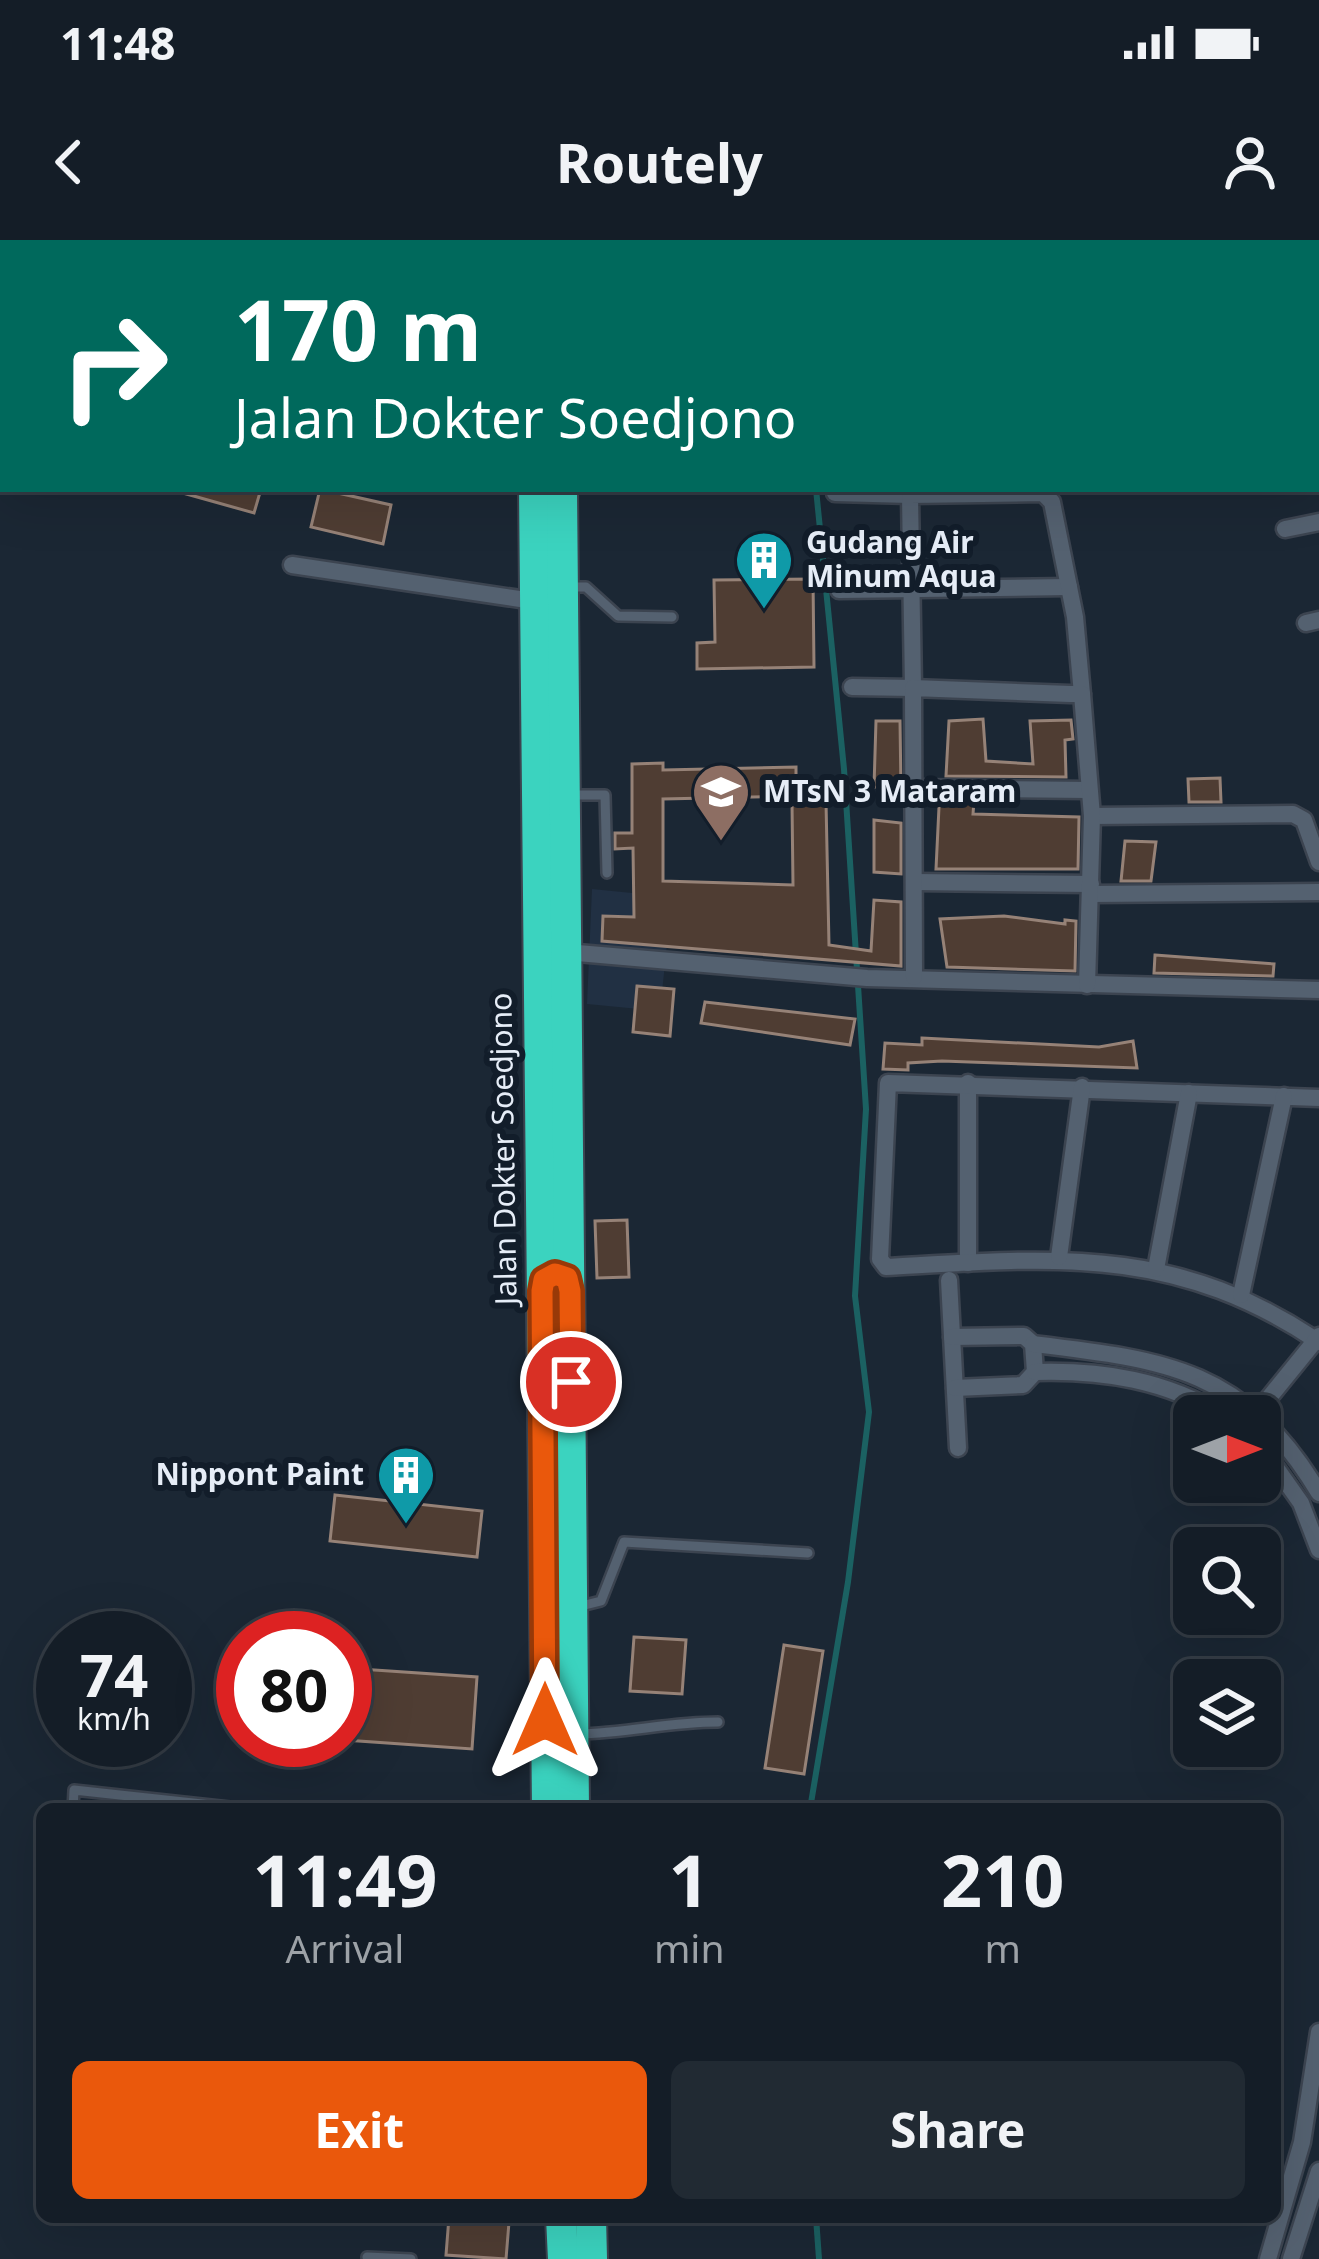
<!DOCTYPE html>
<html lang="en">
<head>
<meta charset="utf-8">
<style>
	:root { --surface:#141d27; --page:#212a33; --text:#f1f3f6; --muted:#9da2a7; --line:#333b44; --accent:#ea580c }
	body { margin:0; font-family:"Noto Sans",sans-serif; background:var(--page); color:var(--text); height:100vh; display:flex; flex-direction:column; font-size:45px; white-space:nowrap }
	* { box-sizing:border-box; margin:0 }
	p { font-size:39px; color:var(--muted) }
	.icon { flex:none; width:66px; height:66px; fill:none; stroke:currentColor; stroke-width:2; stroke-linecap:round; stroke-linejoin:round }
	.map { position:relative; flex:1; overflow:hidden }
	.panel { position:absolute; left:36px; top:1563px; width:1245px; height:420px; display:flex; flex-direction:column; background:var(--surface); border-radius:18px; box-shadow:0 12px 48px #0002,0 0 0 3px var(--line) }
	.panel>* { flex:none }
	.guide { position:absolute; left:0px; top:0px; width:1320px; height:252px; box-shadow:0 12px 48px #0002,0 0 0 3px var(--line); background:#00695c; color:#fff; overflow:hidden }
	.needle { width:78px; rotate:90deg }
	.fabs { position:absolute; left:1173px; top:1155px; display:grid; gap:24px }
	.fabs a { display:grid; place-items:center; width:108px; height:108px; border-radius:18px; background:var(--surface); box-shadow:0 12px 48px #0002,0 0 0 3px var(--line); font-size:60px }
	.speed { position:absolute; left:36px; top:1371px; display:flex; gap:24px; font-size:60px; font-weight:700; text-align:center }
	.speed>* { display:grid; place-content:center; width:156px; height:156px; border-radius:50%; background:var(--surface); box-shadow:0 12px 48px #0002,0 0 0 3px var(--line); line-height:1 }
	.speed small { font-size:30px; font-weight:400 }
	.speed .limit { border:18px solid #d22; background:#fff; color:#111 }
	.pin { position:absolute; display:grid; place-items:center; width:102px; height:102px; color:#fff; margin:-51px; border:6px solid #fff; border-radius:50%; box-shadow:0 3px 12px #0007 }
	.me { position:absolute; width:132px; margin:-66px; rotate:0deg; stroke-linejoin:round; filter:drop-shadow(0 0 9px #0008) }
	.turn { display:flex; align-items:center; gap:42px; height:252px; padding:0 36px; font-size:54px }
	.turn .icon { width:156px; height:156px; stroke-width:2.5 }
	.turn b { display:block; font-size:84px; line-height:102px }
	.eta { display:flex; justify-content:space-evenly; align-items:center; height:204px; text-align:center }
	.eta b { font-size:72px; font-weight:700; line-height:84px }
	.primary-button { display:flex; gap:24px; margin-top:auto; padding:24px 36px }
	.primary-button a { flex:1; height:138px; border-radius:18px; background:var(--accent); color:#fff; font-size:48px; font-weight:700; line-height:138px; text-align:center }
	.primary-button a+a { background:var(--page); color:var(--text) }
	.status { display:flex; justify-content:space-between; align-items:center; height:84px; padding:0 60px; background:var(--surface); direction:ltr }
	.status svg { height:33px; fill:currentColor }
	header { display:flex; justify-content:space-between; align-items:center; height:156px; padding:0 36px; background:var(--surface); font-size:54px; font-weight:700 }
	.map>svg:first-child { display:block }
</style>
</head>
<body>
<div class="status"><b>11:48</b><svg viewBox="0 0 49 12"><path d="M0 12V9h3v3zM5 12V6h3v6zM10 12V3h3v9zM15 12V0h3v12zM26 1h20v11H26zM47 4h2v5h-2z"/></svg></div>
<header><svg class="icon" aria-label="back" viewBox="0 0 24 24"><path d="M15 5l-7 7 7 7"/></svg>Routely<svg class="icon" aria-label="person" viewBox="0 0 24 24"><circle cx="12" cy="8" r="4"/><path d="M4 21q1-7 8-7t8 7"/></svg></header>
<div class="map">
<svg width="1319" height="2019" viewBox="0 0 1319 2019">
	<rect width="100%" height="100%" fill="#1b2734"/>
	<polygon fill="#213043" points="592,649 672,657 660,771 587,764"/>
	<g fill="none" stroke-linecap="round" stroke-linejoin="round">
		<g stroke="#1b6162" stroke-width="6">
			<polyline points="810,1569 848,1342 869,1172 855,1056 866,869 844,529 816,249"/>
			<polyline points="816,1977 819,2019"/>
		</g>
	</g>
	<g fill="#4f3d33" stroke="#968277" stroke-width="3">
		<polygon points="183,249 261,249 254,273 183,253"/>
		<polygon points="320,249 391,265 383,304 311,287"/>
		<polygon points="813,339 814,427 697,429 697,403 715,402 714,340"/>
		<polygon points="983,479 986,521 1033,524 1030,481 1071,480 1073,499 1065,500 1066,537 946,536 949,481"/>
		<polygon points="876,481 900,481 901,550 874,547"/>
		<polygon points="663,523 663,530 796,527 796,556 663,559 663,641 793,645 792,563 826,562 829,705 871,711 874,660 901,662 901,726 602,701 603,676 634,677 633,608 615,609 615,593 632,593 632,524"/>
		<polygon points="1220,538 1221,562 1189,562 1188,539"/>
		<polygon points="944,561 974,561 973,574 1079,577 1078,629 936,629 939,567"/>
		<polygon points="874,580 901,583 901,634 874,632"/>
		<polygon points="1125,601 1156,602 1151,641 1121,641"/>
		<polygon points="1004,676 1065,684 1065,680 1076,681 1075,731 947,727 940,679"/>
		<polygon points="1155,715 1274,724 1273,736 1154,733"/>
		<polygon points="637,746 674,749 670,796 633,792"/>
		<polygon points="705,762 855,779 850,805 701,783"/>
		<polygon points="922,798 1099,807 1133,801 1137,828 942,821 908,823 908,830 883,829 885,803 922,805"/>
		<polygon points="627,980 629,1037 597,1038 595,981"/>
		<polygon points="335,1255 482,1271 477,1317 330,1301"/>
		<polygon points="634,1397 686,1400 682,1454 630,1451"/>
		<polygon points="784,1405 823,1411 804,1534 765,1528"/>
		<polygon points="345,1428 477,1437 472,1509 345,1500"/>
		<polygon points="449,1977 509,1982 506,2019 446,2015"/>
	</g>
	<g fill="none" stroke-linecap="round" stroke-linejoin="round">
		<g stroke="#3c4450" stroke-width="14">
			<g id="lane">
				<polyline points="567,347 586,347 618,376 672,377"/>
				<polyline points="570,555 605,555 607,633"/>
				<polyline points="577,1367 601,1361 624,1302 808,1313"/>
				<path d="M578,1494C628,1493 669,1482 718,1482"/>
				<polyline points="73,1569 74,1550 248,1569"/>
				<polyline points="367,2017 411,2019"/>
			</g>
		</g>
		<g stroke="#3c4450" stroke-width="21">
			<g id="street">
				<polyline points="1317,191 1319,191"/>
				<polyline points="835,253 910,255"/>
				<polyline points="1285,289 1319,282"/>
				<polyline points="292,325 540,362"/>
				<polyline points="839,350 1069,347"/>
				<polyline points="1306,383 1319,380"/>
				<polyline points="852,447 913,448 910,255 1043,253 1052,262 1075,377 1082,454"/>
				<polyline points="914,548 1089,550"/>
				<polyline points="1092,576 1293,574 1304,580 1319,622"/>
				<polyline points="916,642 1091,644"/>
				<polyline points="1091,654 1319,652"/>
				<polyline points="566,712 867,738 1319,750"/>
				<polyline points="914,737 913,448 1070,454 1082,454 1092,576 1087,745"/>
				<polyline points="968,843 968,1023"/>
				<path d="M1319,858L888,843L880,1019L886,1027C1053,1018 1173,1004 1319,1102"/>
				<polyline points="1059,1017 1082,847"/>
				<polyline points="1156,1029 1189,853"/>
				<polyline points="949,1040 958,1208"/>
				<polyline points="1241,1055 1284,856"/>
				<polyline points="952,1097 1024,1096 1033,1104 1035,1132 1023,1145 955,1148"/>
				<path d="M1033,1104C1167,1120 1245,1129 1319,1253"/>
				<path d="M1035,1132C1103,1130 1166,1140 1224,1176"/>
				<polyline points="1255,1175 1319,1096"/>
				<polyline points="1260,1205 1301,1263 1319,1310"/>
				<polyline points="1268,2019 1302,1902 1319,1792"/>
				<polyline points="1291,2019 1319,1931"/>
			</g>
		</g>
		<g stroke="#3c4450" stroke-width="28">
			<polyline id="secondary" points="1317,15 1319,15"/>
		</g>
		<g stroke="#3c4450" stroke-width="34">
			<g id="highway">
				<polyline points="535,0 535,3"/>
				<polyline points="562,3 562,0"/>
				<polyline points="534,249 547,1569"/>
				<polyline points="562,249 574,1569"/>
				<polyline points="561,1977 563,2019"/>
				<polyline points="591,1977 592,2019"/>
			</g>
		</g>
		<use href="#lane" stroke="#546170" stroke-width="9"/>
		<use href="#street" stroke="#546170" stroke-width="16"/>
		<use href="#secondary" stroke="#4c8388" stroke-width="24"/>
		<use href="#highway" stroke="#3bd3bf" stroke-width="30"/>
	</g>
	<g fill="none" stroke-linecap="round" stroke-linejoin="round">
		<g stroke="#983908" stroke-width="30">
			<polyline id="route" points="545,1480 542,1051 544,1040 555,1034 567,1038 570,1051 571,1142"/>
		</g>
		<use href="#route" stroke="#ea580c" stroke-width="21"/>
	</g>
	<defs>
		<g id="building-pin" transform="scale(3)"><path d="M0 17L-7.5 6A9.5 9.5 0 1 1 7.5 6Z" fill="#0f9aa8" stroke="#121d2a"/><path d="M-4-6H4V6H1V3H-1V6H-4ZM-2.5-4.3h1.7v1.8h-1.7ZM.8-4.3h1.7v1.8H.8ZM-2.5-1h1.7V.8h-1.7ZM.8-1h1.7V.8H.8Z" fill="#fff"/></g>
		<g id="school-pin" transform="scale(3)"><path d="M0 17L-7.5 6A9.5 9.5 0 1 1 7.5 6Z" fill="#8d6e63" stroke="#121d2a"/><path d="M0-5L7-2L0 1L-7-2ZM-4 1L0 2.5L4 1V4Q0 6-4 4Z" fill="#fff"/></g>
	</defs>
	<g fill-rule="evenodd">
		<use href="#building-pin" x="764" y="320"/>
		<use href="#school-pin" x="721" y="552"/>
		<use href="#building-pin" x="406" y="1235"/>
	</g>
	<g text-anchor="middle" stroke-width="12" stroke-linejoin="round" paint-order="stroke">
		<g font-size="30" font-weight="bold" fill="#e6edf7" stroke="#121d2a" text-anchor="start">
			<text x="806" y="313">Gudang Air<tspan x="806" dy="34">Minum Aqua</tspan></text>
			<text x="763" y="562">MTsN 3 Mataram</text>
			<text x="364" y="1245" text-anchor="end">Nippont Paint</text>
		</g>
		<g font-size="30" fill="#e6edf7" stroke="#121d2a">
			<text transform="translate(504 909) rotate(-91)" y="10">Jalan Dokter Soedjono</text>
		</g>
	</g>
</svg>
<div class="fabs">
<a><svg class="needle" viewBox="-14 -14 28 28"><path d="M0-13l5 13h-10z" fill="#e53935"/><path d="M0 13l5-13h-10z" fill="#9da2a7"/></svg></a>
<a><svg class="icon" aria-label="search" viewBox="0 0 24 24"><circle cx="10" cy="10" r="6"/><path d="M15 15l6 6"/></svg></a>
<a><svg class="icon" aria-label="layers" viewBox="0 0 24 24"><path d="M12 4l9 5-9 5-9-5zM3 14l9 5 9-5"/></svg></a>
</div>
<div class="speed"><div>74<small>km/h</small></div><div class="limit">80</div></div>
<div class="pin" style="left:571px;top:1142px;background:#d93025"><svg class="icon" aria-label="arrive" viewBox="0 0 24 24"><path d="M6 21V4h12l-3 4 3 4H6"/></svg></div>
<svg class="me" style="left:545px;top:1480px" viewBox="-20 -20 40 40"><path d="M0-17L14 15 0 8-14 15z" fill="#ea580c" stroke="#fff" stroke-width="4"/></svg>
<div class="guide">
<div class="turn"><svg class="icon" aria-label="right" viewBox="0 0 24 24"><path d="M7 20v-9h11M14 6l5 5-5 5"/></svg><div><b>170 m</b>Jalan Dokter Soedjono</div></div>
</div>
<section class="panel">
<div class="eta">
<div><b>11:49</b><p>Arrival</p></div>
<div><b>1</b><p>min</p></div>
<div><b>210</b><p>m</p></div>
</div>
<div class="primary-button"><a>Exit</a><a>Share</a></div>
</section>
</div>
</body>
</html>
